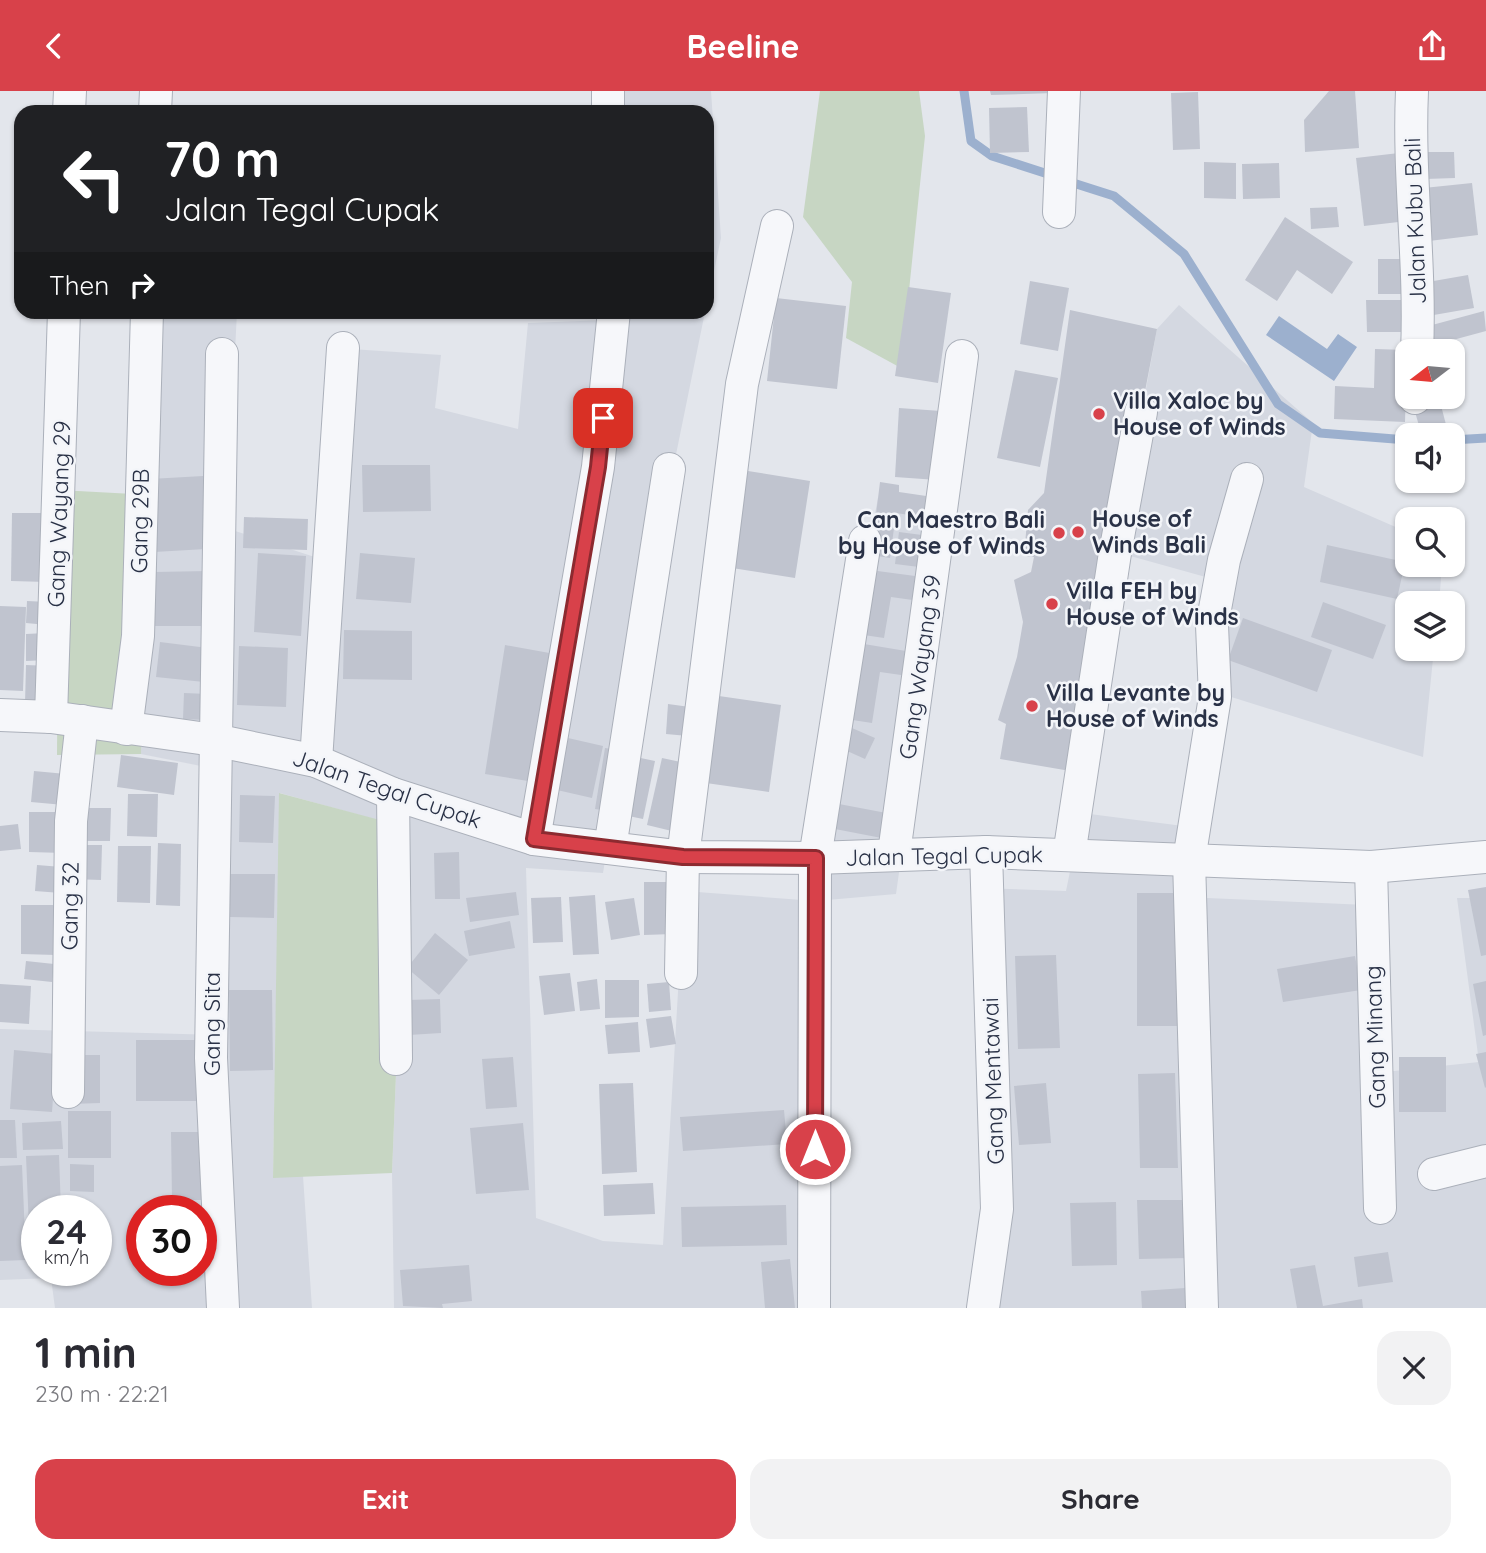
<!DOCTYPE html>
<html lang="en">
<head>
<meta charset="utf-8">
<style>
	:root { --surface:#fff; --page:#f2f2f3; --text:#2b2b33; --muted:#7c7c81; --accent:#d8414a }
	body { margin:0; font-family:Quicksand,sans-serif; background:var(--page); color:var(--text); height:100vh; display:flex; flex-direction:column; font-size:26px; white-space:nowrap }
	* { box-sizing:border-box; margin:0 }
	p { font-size:23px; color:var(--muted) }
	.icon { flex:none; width:38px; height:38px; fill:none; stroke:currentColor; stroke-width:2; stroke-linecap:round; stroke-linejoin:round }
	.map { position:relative; height:1217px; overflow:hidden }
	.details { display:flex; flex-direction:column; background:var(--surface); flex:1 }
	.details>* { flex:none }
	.banner { position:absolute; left:14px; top:14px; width:700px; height:214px; border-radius:21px; box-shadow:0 2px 5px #0004; background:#202124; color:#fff; overflow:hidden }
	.needle { width:46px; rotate:254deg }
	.tools { position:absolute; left:1395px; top:248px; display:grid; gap:14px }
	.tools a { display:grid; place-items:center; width:70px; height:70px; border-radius:14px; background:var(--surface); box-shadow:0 2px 5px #0004; font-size:35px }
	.speed { position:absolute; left:21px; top:1104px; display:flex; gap:14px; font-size:35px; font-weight:700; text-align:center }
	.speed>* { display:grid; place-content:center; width:91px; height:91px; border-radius:50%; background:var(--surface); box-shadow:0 2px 5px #0004; line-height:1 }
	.speed small { font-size:18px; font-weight:400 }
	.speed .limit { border:10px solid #d22; background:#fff; color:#111 }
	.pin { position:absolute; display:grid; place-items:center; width:60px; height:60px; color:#fff; margin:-30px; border-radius:14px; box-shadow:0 4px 10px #0006 }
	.me { position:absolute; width:77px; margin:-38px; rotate:0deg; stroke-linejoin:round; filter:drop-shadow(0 0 5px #0008) }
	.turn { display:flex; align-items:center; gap:24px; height:147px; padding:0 35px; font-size:32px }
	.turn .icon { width:91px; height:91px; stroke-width:2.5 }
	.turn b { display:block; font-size:49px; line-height:60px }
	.then { display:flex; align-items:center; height:66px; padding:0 35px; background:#0003; gap:14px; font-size:26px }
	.round { display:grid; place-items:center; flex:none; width:74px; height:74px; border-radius:21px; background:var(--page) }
	.head { display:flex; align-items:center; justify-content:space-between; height:119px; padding:0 35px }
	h1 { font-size:42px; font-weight:700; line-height:52px }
	.action { display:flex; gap:14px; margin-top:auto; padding:14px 35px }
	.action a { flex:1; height:80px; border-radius:21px; background:var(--accent); color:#fff; font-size:28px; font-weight:700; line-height:80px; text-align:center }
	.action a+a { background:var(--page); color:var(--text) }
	header { display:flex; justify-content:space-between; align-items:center; height:91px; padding:0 35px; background:var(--accent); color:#fff; font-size:32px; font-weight:700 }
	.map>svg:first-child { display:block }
</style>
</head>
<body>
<header><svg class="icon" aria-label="back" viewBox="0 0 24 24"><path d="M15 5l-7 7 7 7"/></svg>Beeline<svg class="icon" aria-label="share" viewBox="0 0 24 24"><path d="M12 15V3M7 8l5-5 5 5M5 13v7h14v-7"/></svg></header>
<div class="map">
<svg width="1486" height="1217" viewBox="0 0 1486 1217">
	<rect width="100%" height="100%" fill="#e3e6ec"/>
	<g fill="#d4d8e1" fill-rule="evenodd">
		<polygon points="598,0 711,0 721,147 707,213 707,21 599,21"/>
		<polygon points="1179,214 1313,332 1304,396 1407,441 1407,474 1442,474 1439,513 1407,513 1407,558 1434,558 1423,666 1209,599 1220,490 1116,461 1157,238"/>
		<path d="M153,221H237L226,437L333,472L351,258L441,264L435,317L518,338L528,232L607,229V221H705L659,447L603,782L526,777L536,1127L603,1150L663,1154L684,800L815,810L862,489L878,407L951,411L896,803L816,810L813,1217H394L392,1082L406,737L280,702L273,1086L303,1085L312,1217H55L51,1187L0,1189V938L219,944L216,678L141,663L152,404ZM37,1120H96V1180H37ZM142,1120H201V1180H142Z"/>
		<polygon points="1082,722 1191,736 1183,806 1367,814 1385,981 1479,971 1457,807 1486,807 1486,1217 992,1217 978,797 1066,800"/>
	</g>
	<g fill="#c7d6c3">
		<polygon points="820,0 919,0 925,45 901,277 846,247 852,191 803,126"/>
		<polygon points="59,399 152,404 141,663 57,664"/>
		<polygon points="279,702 406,736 392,1082 273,1087"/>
	</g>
	<polygon fill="#9cb0ce" points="1279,225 1327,258 1338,243 1357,256 1334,290 1266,244"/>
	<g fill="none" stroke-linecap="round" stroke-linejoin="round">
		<g stroke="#9cb0ce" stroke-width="9">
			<polyline points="964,0 971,50 992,65 1054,85"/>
			<polyline points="1067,90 1114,105 1184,163 1278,313 1320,342 1407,349"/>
			<polyline points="1452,349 1486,347"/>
		</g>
	</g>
	<g fill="#c0c4cf">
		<polygon points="990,0 1054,0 1054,2 991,4"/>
		<polygon points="1329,0 1355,0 1359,57 1305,61 1304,29"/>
		<polygon points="1198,1 1200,58 1173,59 1171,2"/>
		<polygon points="1027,16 1029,61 990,62 989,17"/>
		<polygon points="1424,61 1454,61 1455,87 1425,88"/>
		<polygon points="1399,62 1407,130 1364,135 1356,67"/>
		<polygon points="1204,71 1236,72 1236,108 1204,107"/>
		<polygon points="1279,72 1280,107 1243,108 1242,73"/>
		<polygon points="1472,92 1478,144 1421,151 1414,98"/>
		<polygon points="1337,116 1339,136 1311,138 1310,117"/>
		<polygon points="1285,126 1353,171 1332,203 1297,179 1277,210 1245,189"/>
		<rect x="1378" y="168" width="31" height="35"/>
		<polygon points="1468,184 1474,217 1428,225 1422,192"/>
		<polygon points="1030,190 1069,197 1058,260 1020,253"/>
		<polygon points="908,196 951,202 938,292 895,285"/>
		<polygon points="776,207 846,215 837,298 767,290"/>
		<polygon points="1366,209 1411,209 1412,241 1367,241"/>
		<polygon points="1070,219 1157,238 1114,461 1082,682 1000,668 1006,633 998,629 1017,566 1023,531 1014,489 1031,481 1034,466 1024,465 1028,419 1044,402"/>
		<polygon points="1484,220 1486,240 1427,256 1421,237"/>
		<polygon points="1375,258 1407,259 1405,331 1334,328 1335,295 1374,297"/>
		<polygon points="1015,279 1058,287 1040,376 997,367"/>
		<polygon points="1439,307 1449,345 1422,345 1413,314"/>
		<polygon points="899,317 941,320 937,389 895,386"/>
		<polygon points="362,374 430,374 431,420 363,421"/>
		<polygon points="748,380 810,390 795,487 732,477"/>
		<polygon points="203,385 206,458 154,461 150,388"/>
		<polygon points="880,391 899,394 899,401 933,406 930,427 896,422 890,467 871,464"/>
		<polygon points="12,422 48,422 47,491 11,490"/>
		<polygon points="244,426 308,428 307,459 243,457"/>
		<polygon points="899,441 922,444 919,476 895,473"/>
		<polygon points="1327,454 1405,471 1397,508 1320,491"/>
		<polygon points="258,462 306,465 301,545 254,541"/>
		<polygon points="360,462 415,467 411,512 356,508"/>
		<polygon points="870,479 930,487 927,511 891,506 884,547 857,543"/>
		<polygon points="209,480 210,535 154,535 154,481"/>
		<polygon points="27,510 48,511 47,534 26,532"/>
		<polygon points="1323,511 1386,534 1373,568 1311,546"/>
		<polygon points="0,515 26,516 23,600 0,599"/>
		<polygon points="1243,527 1332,559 1317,601 1228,569"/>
		<polygon points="344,539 412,540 412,589 343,588"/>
		<polygon points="46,542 47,569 26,570 26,543"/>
		<polygon points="160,551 208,557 204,591 156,586"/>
		<polygon points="858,552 918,562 915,586 880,581 872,632 846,628"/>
		<polygon points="505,554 555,563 534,691 485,683"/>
		<polygon points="239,555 288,557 286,616 237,614"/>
		<polygon points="26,574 50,575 49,613 25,613"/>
		<polygon points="184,602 208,603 206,629 183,628"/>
		<polygon points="712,604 781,614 769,701 699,691"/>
		<polygon points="668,613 690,616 688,645 666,643"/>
		<polygon points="845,634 875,647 865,668 836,655"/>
		<polygon points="568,647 603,655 592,707 557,699"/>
		<polygon points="605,657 625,660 615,721 595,718"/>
		<polygon points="121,664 178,672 174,704 117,696"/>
		<polygon points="631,665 655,670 643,728 619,723"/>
		<polygon points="662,667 690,673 676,741 647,734"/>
		<polygon points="34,680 66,683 64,714 31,711"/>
		<polygon points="128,703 158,703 157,746 127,745"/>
		<polygon points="240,704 275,705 273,752 239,751"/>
		<polygon points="839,713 897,724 892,749 835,738"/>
		<polygon points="78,717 111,717 110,750 78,750"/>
		<polygon points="29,721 64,721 64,762 29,761"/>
		<polygon points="18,733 21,758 0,760 0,735"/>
		<polygon points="158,752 181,753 180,815 156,814"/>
		<polygon points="73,754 102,754 101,789 72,788"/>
		<polygon points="118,755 151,755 150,812 117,811"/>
		<polygon points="459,761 460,808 435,808 434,762"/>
		<polygon points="37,774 62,776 61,802 35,800"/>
		<polygon points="230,783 275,783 274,827 230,826"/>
		<polygon points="644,791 672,791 673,843 644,844"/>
		<polygon points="1486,796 1486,864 1481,865 1468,799"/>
		<polygon points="516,801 519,824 470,831 466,807"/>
		<polygon points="1137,802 1179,802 1178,935 1137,935"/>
		<polygon points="595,804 599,863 573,864 569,806"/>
		<polygon points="561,806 563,851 533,852 531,807"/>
		<polygon points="634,807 640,844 611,849 605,811"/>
		<polygon points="21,814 57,814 56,864 21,863"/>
		<polygon points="510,830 515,857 469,865 464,840"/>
		<polygon points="435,842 468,869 439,904 407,877"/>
		<polygon points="1056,864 1060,957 1018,958 1015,865"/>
		<polygon points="1355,865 1361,899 1283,911 1277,878"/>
		<polygon points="26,870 54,873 52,891 24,888"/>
		<polygon points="570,882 575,920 544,924 539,885"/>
		<polygon points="597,888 600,918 580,920 577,891"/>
		<polygon points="605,889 639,889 639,926 605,927"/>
		<polygon points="1486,890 1486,944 1483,945 1473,893"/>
		<polygon points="669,891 671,919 649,921 647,893"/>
		<polygon points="0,893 31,895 29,933 0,931"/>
		<polygon points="229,899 272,899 273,979 230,980"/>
		<polygon points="440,908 441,942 409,944 408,909"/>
		<polygon points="671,925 676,953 650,957 646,928"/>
		<polygon points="638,931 640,961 608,963 605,934"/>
		<polygon points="136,949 207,949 208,1010 136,1010"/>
		<polygon points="14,959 56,963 52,1021 10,1018"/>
		<polygon points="1486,961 1486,996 1485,997 1476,963"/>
		<polygon points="69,964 100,964 100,1012 70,1013"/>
		<polygon points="513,966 517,1016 486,1018 482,968"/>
		<rect x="1399" y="966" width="47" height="55"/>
		<polygon points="1175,982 1178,1077 1140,1077 1138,983"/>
		<polygon points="633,992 637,1081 602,1083 599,993"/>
		<polygon points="1046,992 1051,1052 1019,1054 1014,995"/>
		<polygon points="784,1019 787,1053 683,1060 680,1026"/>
		<rect x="68" y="1020" width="43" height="47"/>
		<polygon points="0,1029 15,1029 17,1067 0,1067"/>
		<polygon points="61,1030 63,1058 23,1059 22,1032"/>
		<polygon points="523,1032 529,1099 476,1103 470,1037"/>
		<polygon points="171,1041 200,1041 202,1109 172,1109"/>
		<polygon points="59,1064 61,1120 37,1120 37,1137 29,1138 26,1065"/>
		<polygon points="70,1073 94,1074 94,1101 70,1100"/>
		<polygon points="22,1074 26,1169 0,1170 0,1075"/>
		<polygon points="653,1092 655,1123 604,1125 603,1094"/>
		<polygon points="1137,1109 1187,1109 1189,1167 1139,1168"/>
		<polygon points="1116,1111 1117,1174 1072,1175 1070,1112"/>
		<polygon points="786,1114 787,1154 682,1156 681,1116"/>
		<polygon points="1388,1161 1393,1191 1358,1196 1354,1166"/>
		<polygon points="790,1168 795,1217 765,1217 761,1171"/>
		<polygon points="469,1174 472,1210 442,1213 443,1217 403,1215 400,1179"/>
		<polygon points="1315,1174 1323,1215 1362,1208 1363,1217 1297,1217 1290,1178"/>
		<polygon points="1185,1197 1187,1217 1142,1217 1141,1200"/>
	</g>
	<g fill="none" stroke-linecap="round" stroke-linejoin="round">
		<g stroke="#abb0ba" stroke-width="34">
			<g id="street">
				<path d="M1412,0C1408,87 1421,174 1417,261"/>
				<polyline points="69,21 70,0"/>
				<polyline points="155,21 156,0"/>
				<polyline points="608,21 608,0"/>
				<polyline points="1059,121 1064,0"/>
				<polyline points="222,263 211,967 223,1217"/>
				<polyline points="1415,307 1415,306"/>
				<polyline points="0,624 51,626 214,649 316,670 393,703 534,748 683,766 815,767 986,761 1371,776 1486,766"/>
				<polyline points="51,626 64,220"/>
				<polyline points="126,638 138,545 147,220"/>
				<polyline points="316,670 343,257"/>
				<polyline points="393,703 396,968"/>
				<polyline points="534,748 598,376 614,220"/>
				<polyline points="610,757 669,378"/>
				<polyline points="894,762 962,265"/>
				<polyline points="1069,764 1115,462 1141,321"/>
				<polyline points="1371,776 1380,1117"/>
				<polyline points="681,882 683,766 742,293 777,135"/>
				<polyline points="68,1001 71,730 82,630"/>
				<polyline points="1434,1083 1486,1070"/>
				<polyline points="814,1217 815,767 865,450"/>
				<polyline points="983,1217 997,1118 986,761"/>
				<polyline points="1202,1217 1189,769 1215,606 1212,534 1224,469 1247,388"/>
			</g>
		</g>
		<use href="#street" stroke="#f6f7fa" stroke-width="32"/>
	</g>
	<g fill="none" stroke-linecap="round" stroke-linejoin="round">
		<g stroke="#8c2a30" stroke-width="18">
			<polyline id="route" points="603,327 598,376 534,748 683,766 816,767 815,1058"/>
		</g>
		<use href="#route" stroke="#d8414a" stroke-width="12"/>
	</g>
	<g fill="#d8414a" stroke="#f3f5f9" stroke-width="2.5">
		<circle cx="1099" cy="323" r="7"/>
		<circle cx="1078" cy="441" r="7"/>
		<circle cx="1059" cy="442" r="7"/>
		<circle cx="1052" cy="513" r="7"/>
		<circle cx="1032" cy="615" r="7"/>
	</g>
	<g text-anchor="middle" stroke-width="5" stroke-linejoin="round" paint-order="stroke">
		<g font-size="23" fill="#293146" stroke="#f3f5f9">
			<text transform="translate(1415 130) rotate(-92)" y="8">Jalan Kubu Bali</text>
			<text transform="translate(59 423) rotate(-88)" y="8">Gang Wayang 29</text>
			<text transform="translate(140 430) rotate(-89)" y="8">Gang 29B</text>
			<text transform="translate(920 576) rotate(-82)" y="8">Gang Wayang 39</text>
			<text transform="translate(387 698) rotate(19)" y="8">Jalan Tegal Cupak</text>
			<text transform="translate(944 765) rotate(-1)" y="8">Jalan Tegal Cupak</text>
			<text transform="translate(70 815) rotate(-89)" y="8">Gang 32</text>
			<text transform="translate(212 933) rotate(-90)" y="8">Gang Sita</text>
			<text transform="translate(1375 946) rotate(-92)" y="8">Gang Minang</text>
			<text transform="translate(993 990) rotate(-92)" y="8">Gang Mentawai</text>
		</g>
		<g font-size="23" font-weight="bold" fill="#293146" stroke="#f3f5f9" text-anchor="start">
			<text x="1113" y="318">Villa Xaloc by<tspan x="1113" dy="26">House of Winds</tspan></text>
			<text x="1092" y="436">House of<tspan x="1092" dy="26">Winds Bali</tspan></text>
			<text x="1045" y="437" text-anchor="end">Can Maestro Bali<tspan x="1045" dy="26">by House of Winds</tspan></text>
			<text x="1066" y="508">Villa FEH by<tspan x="1066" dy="26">House of Winds</tspan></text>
			<text x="1046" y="610">Villa Levante by<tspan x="1046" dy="26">House of Winds</tspan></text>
		</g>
	</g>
</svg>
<div class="tools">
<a><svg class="needle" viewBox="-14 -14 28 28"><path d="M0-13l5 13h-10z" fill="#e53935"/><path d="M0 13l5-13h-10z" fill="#7c7c81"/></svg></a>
<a><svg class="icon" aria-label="sound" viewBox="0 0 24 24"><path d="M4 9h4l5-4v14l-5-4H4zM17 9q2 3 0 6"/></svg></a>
<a><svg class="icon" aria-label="search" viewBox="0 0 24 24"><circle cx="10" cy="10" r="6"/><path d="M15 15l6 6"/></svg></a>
<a><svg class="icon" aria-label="layers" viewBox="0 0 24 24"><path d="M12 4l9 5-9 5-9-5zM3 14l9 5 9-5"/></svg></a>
</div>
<div class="speed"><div>24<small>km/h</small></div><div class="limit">30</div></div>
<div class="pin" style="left:603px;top:327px;background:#d93025"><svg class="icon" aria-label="arrive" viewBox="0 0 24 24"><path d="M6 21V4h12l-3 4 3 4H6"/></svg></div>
<svg class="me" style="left:815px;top:1058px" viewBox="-20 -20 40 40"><circle r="17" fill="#d8414a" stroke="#fff" stroke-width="3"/><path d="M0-11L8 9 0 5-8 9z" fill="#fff"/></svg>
<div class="banner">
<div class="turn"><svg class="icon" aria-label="left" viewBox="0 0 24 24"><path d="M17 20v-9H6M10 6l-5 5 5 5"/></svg><div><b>70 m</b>Jalan Tegal Cupak</div></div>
<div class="then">Then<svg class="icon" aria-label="right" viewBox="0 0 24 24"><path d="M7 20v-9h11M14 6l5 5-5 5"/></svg></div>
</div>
</div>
<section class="details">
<div class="head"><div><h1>1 min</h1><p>230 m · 22:21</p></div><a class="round"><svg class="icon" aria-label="close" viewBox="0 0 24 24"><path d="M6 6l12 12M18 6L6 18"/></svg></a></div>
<div class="action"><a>Exit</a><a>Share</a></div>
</section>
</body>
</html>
